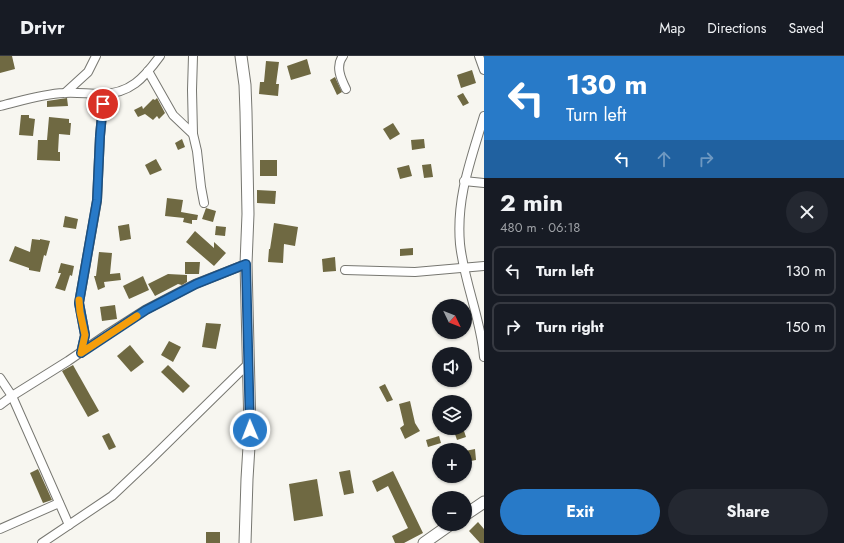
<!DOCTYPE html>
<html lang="en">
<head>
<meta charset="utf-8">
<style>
	:root { --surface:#171b24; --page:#242831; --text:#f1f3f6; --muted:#9ea1a6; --line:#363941; --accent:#287ac8 }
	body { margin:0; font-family:Jost,sans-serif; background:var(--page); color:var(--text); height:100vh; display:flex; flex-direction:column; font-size:15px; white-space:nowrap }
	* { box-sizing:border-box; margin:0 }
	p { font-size:13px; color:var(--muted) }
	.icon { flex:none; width:22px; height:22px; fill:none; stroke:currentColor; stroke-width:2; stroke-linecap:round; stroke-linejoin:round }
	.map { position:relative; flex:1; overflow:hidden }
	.side { display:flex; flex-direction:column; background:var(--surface); width:360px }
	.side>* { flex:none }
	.guide { background:#287ac8; color:#fff; overflow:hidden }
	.needle { width:26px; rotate:133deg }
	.fabs { position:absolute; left:432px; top:243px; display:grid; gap:8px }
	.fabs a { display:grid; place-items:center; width:40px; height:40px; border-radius:50%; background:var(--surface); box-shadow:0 1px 3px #0004; font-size:20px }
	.pin { position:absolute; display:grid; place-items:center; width:34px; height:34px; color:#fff; margin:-17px; border:2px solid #fff; border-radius:50%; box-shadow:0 1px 4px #0007 }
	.me { position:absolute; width:44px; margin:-22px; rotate:359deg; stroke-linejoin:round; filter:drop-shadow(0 0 3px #0008) }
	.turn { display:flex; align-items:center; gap:14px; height:84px; padding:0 16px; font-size:18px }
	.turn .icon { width:52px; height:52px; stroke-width:2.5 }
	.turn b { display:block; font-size:28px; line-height:34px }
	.lanes { display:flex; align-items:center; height:38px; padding:0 16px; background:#0003; justify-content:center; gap:20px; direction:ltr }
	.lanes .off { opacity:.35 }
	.round { display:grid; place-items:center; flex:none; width:42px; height:42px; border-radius:21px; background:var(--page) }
	.headline { display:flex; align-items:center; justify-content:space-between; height:68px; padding:0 16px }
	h1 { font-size:24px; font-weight:700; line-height:30px }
	.primary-button { display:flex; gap:8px; margin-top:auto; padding:8px 16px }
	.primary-button a { flex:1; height:46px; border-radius:24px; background:var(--accent); color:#fff; font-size:16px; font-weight:700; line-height:46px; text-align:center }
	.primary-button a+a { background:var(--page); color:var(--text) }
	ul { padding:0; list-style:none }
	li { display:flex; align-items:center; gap:12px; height:50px; margin:0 8px 6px; padding:0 8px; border:2px solid var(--line); border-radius:8px }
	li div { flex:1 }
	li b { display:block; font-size:15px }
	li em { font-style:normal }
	header { display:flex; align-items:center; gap:24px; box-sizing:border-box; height:56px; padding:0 20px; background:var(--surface); border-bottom:1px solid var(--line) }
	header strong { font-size:19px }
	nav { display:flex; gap:22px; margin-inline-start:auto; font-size:14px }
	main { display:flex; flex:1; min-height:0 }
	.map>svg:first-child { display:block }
</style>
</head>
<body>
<header>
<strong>Drivr</strong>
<nav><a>Map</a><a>Directions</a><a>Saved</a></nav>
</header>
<main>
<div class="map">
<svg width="484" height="487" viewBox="0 0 484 487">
	<rect width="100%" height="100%" fill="#f7f6f0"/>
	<g fill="#6f6942">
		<polygon points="0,0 12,0 15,13 0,17"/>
		<polygon points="307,3 311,18 291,24 287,10"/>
		<polygon points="266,5 279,6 276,28 279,28 278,40 259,38 260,26 264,26"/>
		<polygon points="472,14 476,27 461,32 457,19"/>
		<polygon points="335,21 342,36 337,39 330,24"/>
		<polygon points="463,37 469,47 463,50 457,40"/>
		<polygon points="67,42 68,50 47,51 47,45"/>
		<polygon points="157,42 165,57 159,63 157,60 153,64 145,58 138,61 134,54 142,50 143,53 153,43 155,44"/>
		<polygon points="21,59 29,59 29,62 35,63 33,80 19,79"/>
		<polygon points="49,61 69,63 69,67 71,67 70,79 59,78 58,96 60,96 60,105 37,104 38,84 47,84"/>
		<polygon points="393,67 400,78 390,84 383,73"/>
		<polygon points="182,83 185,91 178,94 175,87"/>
		<polygon points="424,83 425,92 412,94 411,84"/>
		<polygon points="156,103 162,114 150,119 145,109"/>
		<rect x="260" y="104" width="17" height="16"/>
		<polygon points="431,108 433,121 424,122 422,109"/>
		<polygon points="409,109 412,120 400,123 397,112"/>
		<polygon points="257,134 276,135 275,148 257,147"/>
		<polygon points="167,142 183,144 181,156 198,159 197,164 192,164 192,168 183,166 184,162 165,160"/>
		<polygon points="206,152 216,155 213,166 202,163"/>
		<polygon points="65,160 78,163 76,173 63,171"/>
		<polygon points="274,167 298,171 295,190 284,188 283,207 268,206 269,193 270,193"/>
		<polygon points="129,168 131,183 120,185 118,170"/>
		<polygon points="216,170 226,171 225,180 215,179"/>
		<polygon points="195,175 214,192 214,186 226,197 214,210 186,186"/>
		<polygon points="32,183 40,184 40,183 50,185 46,200 44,199 40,216 29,214 29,212 9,205 15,190 30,196"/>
		<polygon points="413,192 413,199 400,200 400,193"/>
		<polygon points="99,196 112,197 110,218 120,217 121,224 104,226 105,231 98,234 94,220 96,220"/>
		<polygon points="335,201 336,215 323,216 322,203"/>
		<polygon points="185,206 200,206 199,218 185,218"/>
		<polygon points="61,207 74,210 72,220 70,219 65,235 55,232 61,217 58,217"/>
		<polygon points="168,218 187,219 187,226 182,229 178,228 155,240 148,228"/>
		<polygon points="143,220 149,234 129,243 123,230"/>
		<polygon points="115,249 117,263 102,265 100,251"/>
		<polygon points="206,267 221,268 216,293 202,291"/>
		<polygon points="169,285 181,291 173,306 161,299"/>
		<polygon points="130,289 144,306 131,316 117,300"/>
		<polygon points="73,309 99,355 88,361 62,315"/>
		<polygon points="168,309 190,330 183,337 161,316"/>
		<polygon points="385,328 393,344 387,346 379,331"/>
		<polygon points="410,345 415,367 420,375 405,383 400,372 404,369 399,348"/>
		<polygon points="453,372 463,372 466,381 457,384"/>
		<polygon points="109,377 116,391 109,394 102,380"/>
		<polygon points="439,380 441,387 428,391 426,384"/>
		<polygon points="475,393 476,404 465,406 465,395"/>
		<polygon points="38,413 52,444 43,447 30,417"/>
		<polygon points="350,414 354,437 344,439 339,416"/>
		<polygon points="393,415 423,477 404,487 395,487 392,480 408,472 388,430 377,436 372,425"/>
		<polygon points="317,423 323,460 294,465 289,428"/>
		<polygon points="478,466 484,473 484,487 480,487 469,475"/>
		<rect x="206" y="476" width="14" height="11"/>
	</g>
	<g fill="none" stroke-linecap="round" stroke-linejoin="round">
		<g stroke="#777771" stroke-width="10">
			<g id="street">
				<path d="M343,0C335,10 341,23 346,33"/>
				<polyline points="479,0 484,14"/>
				<polyline points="148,15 173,59 193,78 197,95 201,131 204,147"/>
				<polyline points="65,37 88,16 96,0"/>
				<path d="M0,50C21,45 42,38 64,37C76,36 88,38 101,38C130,38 144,22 160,0"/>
				<path d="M484,60C471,104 456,141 460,188C464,226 481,263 484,301"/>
				<polyline points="193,78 192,34 193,0"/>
				<polyline points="464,125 484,127"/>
				<polyline points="345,214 415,216 484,210"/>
				<polyline points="81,297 85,279 79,247 97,145 100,80 103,47 103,38"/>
				<polyline points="0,322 12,340 69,469"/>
				<polyline points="0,349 12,340 68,305 109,277 145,254 195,228 246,208"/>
				<polyline points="0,473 59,447"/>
				<polyline points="42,487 112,440 149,405 248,308"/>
			</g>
		</g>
		<g stroke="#777771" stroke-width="13">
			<g id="secondary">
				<polyline points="241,0 245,29 246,56 248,158 246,208 250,374 247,423 245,487"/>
				<polyline points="465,459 484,446"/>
				<polyline points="424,487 451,468"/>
			</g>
		</g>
		<use href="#street" stroke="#fff" stroke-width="8"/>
		<use href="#secondary" stroke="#fff" stroke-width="11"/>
	</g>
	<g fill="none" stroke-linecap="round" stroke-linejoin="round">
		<g stroke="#1a4f82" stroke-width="10">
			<polyline id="route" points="103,48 100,80 97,144 79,247 85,279 81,297 146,254 196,228 246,208 250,374"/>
		</g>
		<use href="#route" stroke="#287ac8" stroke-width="7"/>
		<polyline stroke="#f59e0b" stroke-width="7" points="79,244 80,256 85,279 81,297 137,260"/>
	</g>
</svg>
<div class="fabs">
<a><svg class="needle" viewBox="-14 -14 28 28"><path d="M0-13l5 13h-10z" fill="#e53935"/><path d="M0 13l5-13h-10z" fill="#9ea1a6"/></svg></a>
<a><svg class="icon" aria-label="sound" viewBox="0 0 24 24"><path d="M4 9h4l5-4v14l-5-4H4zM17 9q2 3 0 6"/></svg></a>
<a><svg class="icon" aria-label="layers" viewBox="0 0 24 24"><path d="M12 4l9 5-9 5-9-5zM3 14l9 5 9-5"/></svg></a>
<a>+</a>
<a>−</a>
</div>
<div class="pin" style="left:103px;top:48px;background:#d93025"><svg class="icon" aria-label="arrive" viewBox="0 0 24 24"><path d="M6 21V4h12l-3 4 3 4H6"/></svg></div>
<svg class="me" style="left:250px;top:374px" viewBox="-20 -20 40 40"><circle r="17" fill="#287ac8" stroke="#fff" stroke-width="3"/><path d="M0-11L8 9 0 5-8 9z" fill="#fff"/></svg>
</div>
<section class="side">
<div class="guide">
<div class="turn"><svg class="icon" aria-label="left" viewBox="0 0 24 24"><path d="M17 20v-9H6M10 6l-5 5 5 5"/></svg><div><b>130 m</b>Turn left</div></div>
<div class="lanes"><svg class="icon" aria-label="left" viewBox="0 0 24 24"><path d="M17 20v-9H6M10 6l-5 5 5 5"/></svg><svg class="icon off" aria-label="ahead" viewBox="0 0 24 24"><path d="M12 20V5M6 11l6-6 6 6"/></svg><svg class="icon off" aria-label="right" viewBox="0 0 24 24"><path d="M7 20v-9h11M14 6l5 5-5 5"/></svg></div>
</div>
<div class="headline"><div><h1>2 min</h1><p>480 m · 06:18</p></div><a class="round"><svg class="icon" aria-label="close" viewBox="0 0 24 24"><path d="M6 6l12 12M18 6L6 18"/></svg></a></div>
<ul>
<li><svg class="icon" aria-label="left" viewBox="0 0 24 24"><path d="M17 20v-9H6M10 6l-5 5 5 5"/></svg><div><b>Turn left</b></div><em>130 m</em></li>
<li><svg class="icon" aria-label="right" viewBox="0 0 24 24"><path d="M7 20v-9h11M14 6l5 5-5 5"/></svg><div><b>Turn right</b></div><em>150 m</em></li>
</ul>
<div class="primary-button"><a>Exit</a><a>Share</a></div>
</section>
</main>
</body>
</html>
